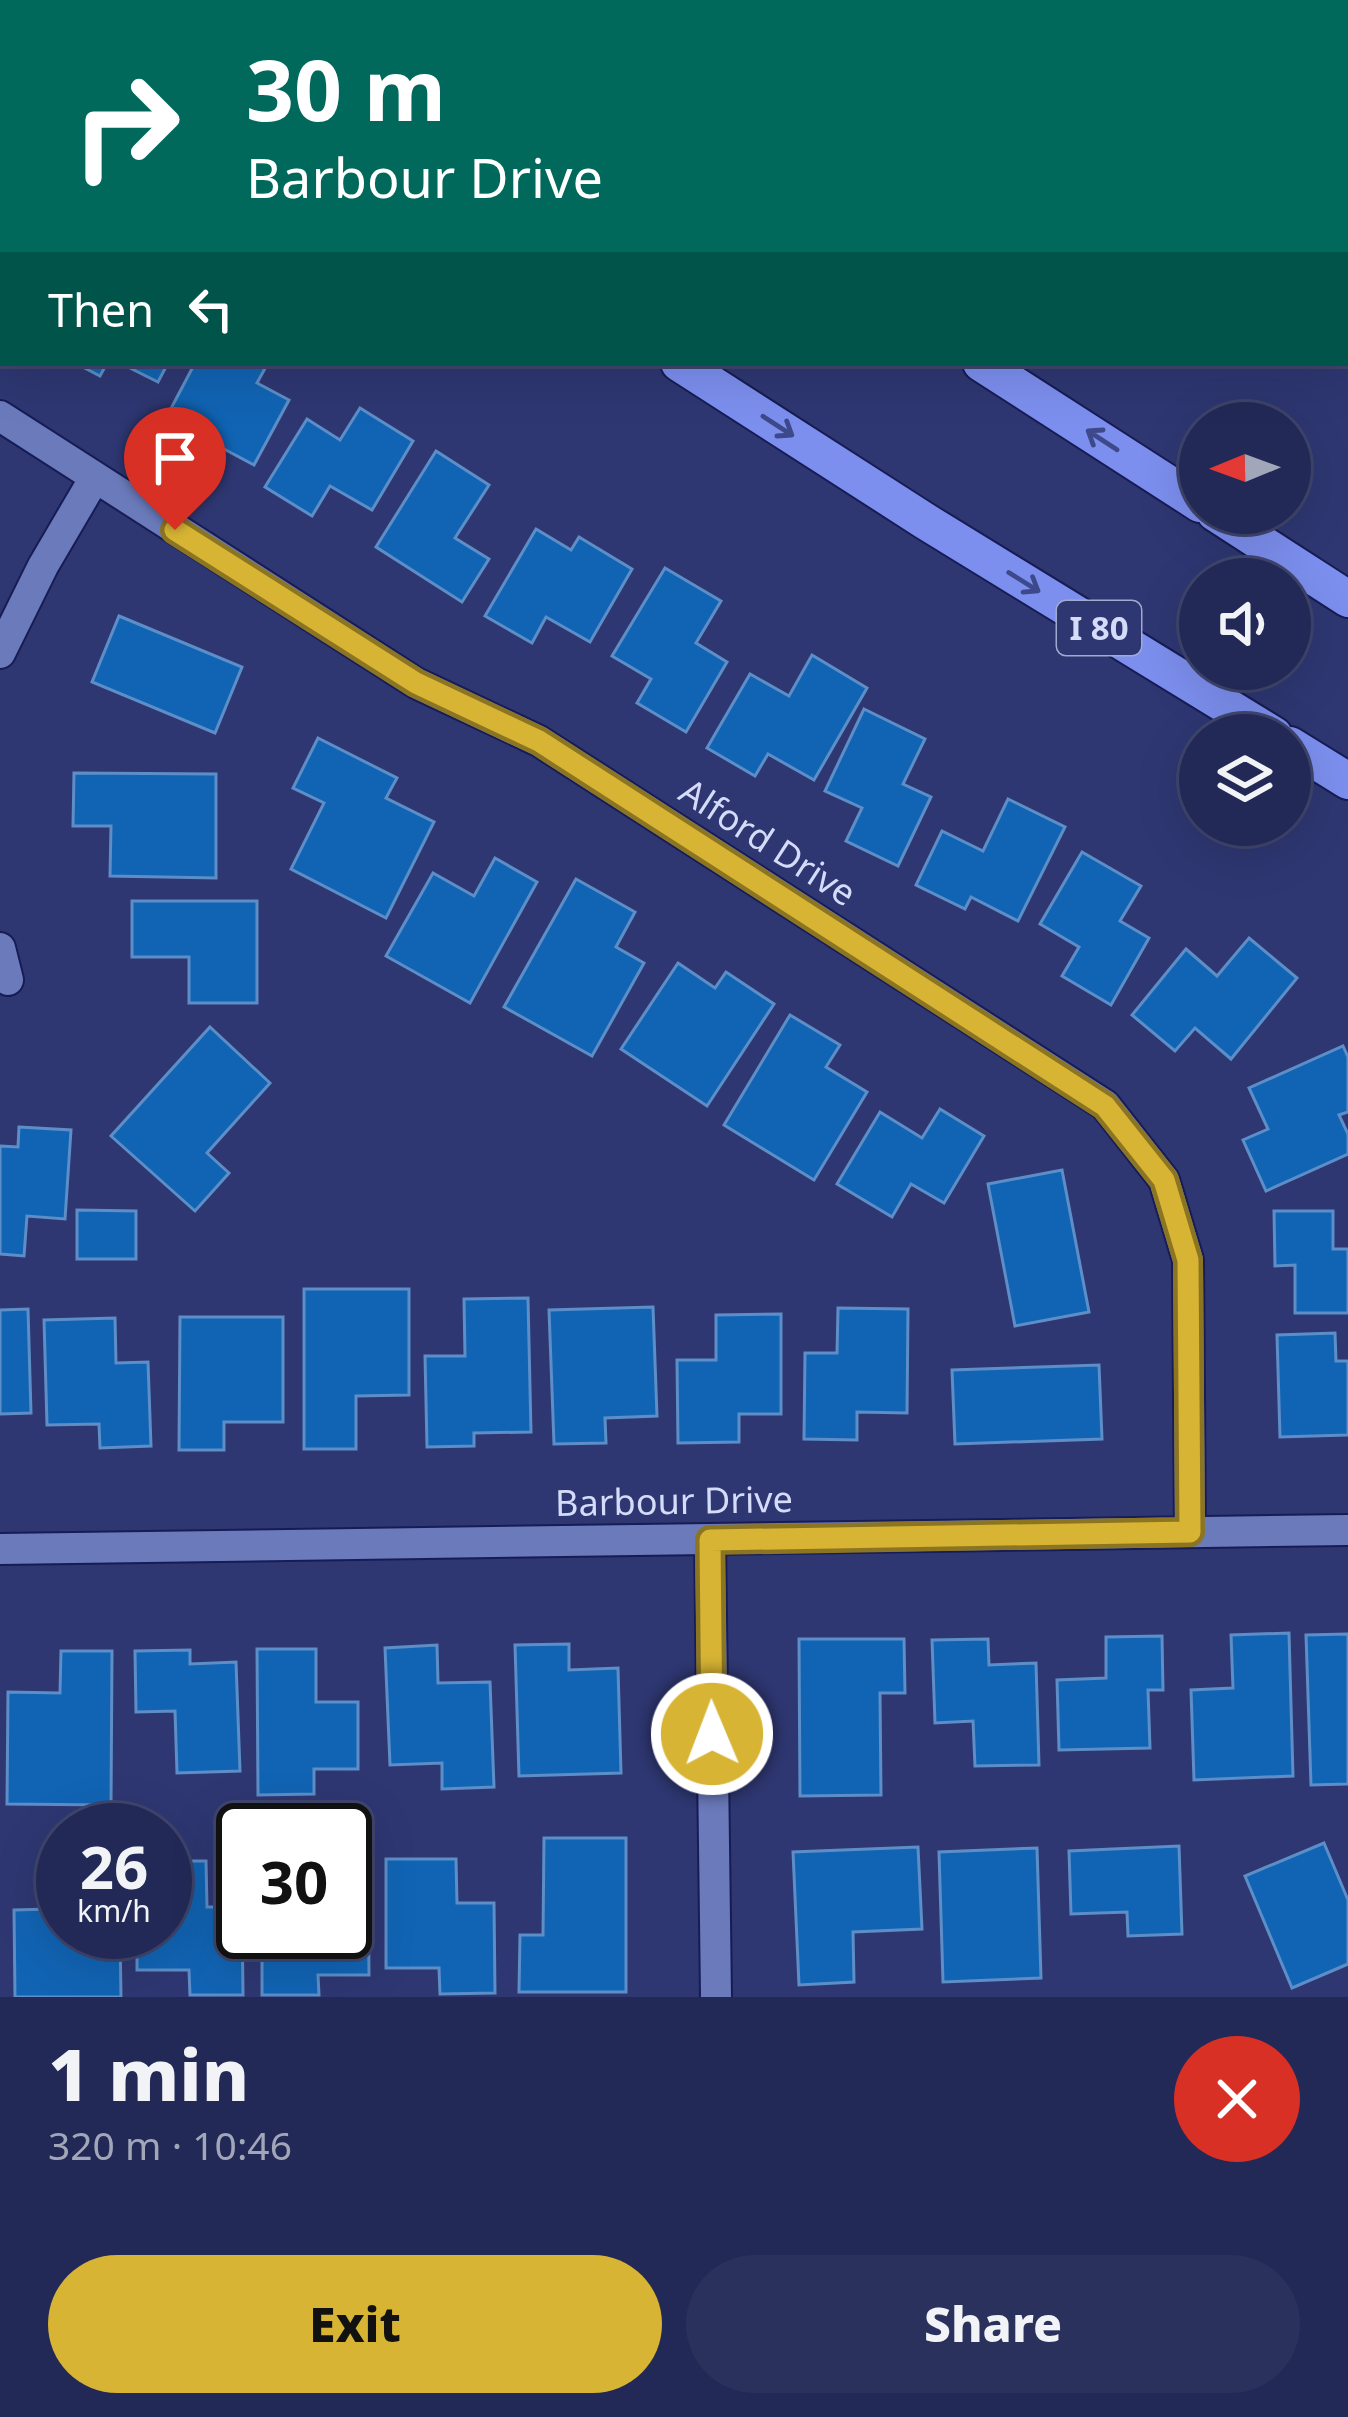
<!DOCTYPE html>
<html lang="en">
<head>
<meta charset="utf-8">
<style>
	:root { --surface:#222956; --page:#2a315c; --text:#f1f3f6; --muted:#a2a6b9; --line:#3f456c; --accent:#d7b434 }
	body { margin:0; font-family:"Noto Sans",sans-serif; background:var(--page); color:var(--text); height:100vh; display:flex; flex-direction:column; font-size:45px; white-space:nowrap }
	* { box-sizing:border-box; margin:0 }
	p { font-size:39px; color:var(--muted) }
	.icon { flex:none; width:66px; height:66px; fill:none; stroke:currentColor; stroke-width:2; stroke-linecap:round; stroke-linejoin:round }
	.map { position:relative; height:1997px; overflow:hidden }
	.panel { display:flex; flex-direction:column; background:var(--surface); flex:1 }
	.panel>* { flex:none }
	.guide { position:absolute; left:0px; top:0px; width:1350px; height:366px; box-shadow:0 12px 48px #0002,0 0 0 3px var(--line); background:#00695c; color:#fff; overflow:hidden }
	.needle { width:78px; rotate:269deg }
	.buttons { position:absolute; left:1179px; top:402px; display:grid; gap:24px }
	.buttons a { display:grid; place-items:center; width:132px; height:132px; border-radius:50%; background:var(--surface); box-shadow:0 12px 48px #0002,0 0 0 3px var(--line); font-size:60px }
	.speed { position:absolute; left:36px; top:1803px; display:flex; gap:24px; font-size:60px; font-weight:700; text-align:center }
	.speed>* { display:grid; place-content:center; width:156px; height:156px; border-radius:50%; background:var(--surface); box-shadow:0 12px 48px #0002,0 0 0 3px var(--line); line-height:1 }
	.speed small { font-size:30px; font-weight:400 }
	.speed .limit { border:6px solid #111; border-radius:18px; background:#fff; color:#111 }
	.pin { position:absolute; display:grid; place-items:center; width:102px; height:102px; color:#fff; margin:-123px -51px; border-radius:50% 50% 50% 0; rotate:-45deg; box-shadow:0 0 12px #0007 }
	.pin .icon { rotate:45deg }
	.me { position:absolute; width:132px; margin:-66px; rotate:359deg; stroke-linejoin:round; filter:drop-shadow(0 0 9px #0008) }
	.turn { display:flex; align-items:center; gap:42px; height:252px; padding:0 48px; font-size:54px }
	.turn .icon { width:156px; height:156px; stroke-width:2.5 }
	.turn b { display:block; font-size:84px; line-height:102px }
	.then { display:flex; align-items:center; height:114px; padding:0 48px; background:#0003; gap:24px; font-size:45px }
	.round { display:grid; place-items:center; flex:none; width:126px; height:126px; border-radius:63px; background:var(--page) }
	.summary { display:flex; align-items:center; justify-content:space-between; height:204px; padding:0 48px }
	h1 { font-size:72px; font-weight:800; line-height:90px }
	.action { display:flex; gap:24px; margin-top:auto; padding:24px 48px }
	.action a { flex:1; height:138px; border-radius:72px; background:var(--accent); color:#111; font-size:48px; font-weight:800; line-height:138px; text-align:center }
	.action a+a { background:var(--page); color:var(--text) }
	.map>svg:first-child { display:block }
</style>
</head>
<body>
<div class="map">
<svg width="1348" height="1997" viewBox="0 0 1348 1997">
	<rect width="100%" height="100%" fill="#2e3772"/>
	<g fill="#1164b4" stroke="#5d8ec7" stroke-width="3">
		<polygon points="796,0 861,0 859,3"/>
		<polygon points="887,0 1008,0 886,3"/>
		<polygon points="3,197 3,280 0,277"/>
		<polygon points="75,363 107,363 100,376"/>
		<polygon points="120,363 168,363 158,382"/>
		<polygon points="195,363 268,363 257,383 289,400 254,465 166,418"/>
		<polygon points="360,408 413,441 372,510 330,486 312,516 265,487 307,419 340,440"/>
		<polygon points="436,451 489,485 455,538 489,559 462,602 376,547"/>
		<polygon points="536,529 571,550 579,537 632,569 590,642 546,617 532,643 485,616"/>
		<polygon points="665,568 721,601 696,643 727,662 686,732 637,703 651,679 612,656"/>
		<polygon points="119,616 242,667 215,733 92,682"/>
		<polygon points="812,655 867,688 814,780 768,754 755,776 707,748 750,674 789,696"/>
		<polygon points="864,709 925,739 903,784 931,797 898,866 846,841 862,808 825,791"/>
		<polygon points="318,738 397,778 386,798 434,822 386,918 291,869 324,803 293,788"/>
		<polygon points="74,773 216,774 216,878 110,876 111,826 73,826"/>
		<polygon points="1008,799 1065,827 1018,921 971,897 965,909 916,885 942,831 983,851"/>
		<polygon points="1082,852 1141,886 1120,921 1149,938 1111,1005 1062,976 1079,947 1040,924"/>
		<polygon points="495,858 537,882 470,1003 386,956 433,873 474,896"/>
		<polygon points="576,879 635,912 616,947 644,963 592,1056 504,1007"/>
		<polygon points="132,901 257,901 257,1003 189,1003 189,957 132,957"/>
		<polygon points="1249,938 1297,978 1231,1059 1195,1028 1175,1051 1132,1015 1186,949 1217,976"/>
		<polygon points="678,963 715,988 726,972 774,1004 707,1106 621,1049"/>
		<polygon points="790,1015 840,1045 826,1067 867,1092 814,1180 724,1125"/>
		<polygon points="210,1027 270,1083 207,1153 229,1173 195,1211 111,1136"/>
		<polygon points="1343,1046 1348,1057 1348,1112 1339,1115 1348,1134 1348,1154 1266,1191 1243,1140 1268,1129 1249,1088"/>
		<polygon points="940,1109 984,1136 944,1203 911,1184 892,1217 837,1184 880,1112 922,1138"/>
		<polygon points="19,1127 71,1130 65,1219 27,1216 24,1256 0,1254 0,1146 18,1147"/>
		<polygon points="1062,1170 1089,1312 1015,1326 988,1184"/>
		<polygon points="77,1210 136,1211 136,1259 77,1259"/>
		<polygon points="1274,1211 1333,1211 1333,1249 1348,1249 1348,1313 1295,1313 1295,1265 1275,1266"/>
		<polygon points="304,1289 409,1289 409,1395 356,1396 356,1449 304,1449"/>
		<polygon points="528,1298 531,1432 474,1433 474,1446 427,1447 425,1356 465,1356 464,1299"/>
		<polygon points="653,1307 657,1416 605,1418 606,1443 554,1444 549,1310"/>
		<polygon points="838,1308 908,1309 907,1413 857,1412 857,1440 804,1439 805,1353 837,1353"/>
		<polygon points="28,1309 31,1413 0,1414 0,1310"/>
		<polygon points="781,1314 781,1414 739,1414 739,1442 678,1443 677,1360 716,1360 716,1315"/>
		<polygon points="180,1317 283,1317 283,1422 224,1422 224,1450 179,1450"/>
		<polygon points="115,1318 116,1363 148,1362 151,1446 100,1448 99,1424 47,1425 44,1320"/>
		<polygon points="1335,1333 1336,1361 1348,1361 1348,1435 1280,1437 1277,1335"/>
		<polygon points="1099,1365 1102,1439 955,1444 952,1370"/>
		<polygon points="1289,1633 1293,1776 1194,1780 1191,1690 1233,1688 1231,1635"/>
		<polygon points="1348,1634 1348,1784 1311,1785 1306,1635"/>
		<polygon points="1162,1636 1163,1690 1148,1690 1150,1748 1059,1750 1057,1680 1106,1678 1106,1637"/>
		<polygon points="799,1639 904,1639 905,1693 880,1693 881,1795 800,1796"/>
		<polygon points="988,1639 989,1665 1036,1663 1039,1765 975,1766 973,1721 935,1723 932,1640"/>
		<polygon points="569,1644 569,1670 618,1668 621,1773 519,1776 515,1645"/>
		<polygon points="437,1645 438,1683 490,1682 494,1787 442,1789 442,1763 390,1765 385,1648"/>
		<polygon points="257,1649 316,1649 316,1702 358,1702 358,1769 314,1769 314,1794 258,1795"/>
		<polygon points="190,1650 190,1664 236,1662 240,1771 177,1773 175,1711 136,1712 135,1651"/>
		<polygon points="61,1651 112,1651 111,1805 7,1804 8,1692 60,1693"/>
		<polygon points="544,1838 626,1838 626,1992 519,1992 520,1935 543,1935"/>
		<polygon points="1324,1843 1348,1900 1348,1964 1292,1988 1245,1876"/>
		<polygon points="1179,1846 1182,1934 1128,1936 1127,1912 1071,1914 1069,1851"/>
		<polygon points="918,1847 922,1929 853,1932 854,1982 799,1985 793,1852"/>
		<polygon points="1037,1848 1041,1978 943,1982 939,1852"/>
		<polygon points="345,1858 368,1858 369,1975 318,1975 319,1995 262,1995 262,1932 345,1932"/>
		<polygon points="386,1859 456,1859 457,1903 494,1903 495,1993 440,1994 439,1968 386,1968"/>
		<polygon points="63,1861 63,1932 120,1932 121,1997 15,1997 14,1910 51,1909 50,1862"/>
		<polygon points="165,1861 206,1861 207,1907 242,1907 243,1995 190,1995 189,1970 137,1970 137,1932 165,1932"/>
	</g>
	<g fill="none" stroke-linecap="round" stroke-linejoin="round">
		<g stroke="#171c54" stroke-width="34">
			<g id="minor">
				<polyline points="1220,0 1225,3"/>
				<polyline points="1323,3 1325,0"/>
				<polyline points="1347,82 1348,82"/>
				<polyline points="0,416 416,683 539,741 1105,1105 1164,1180 1188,1260 1190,1532"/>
				<polyline points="0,653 43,566 94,479"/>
				<polyline points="0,948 8,980"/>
				<polyline points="710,1540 716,1997"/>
				<polyline points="0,1549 1348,1530"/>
			</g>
		</g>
		<g stroke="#171c54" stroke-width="40">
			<g id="motorway">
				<polyline points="114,0 119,3"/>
				<polyline points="416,0 421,3"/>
				<polyline points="679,363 925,521 1274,735"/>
				<polyline points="981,363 1200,504"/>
				<polyline points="1215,513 1348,599"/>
				<polyline points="1290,745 1348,781"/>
			</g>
		</g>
		<use href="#minor" stroke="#6b7abb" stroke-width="30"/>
		<use href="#motorway" stroke="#7c8fee" stroke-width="36"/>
	</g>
	<defs><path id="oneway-shaft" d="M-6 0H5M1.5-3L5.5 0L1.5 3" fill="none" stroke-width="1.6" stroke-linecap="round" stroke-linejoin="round" transform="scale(3)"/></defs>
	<g stroke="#3e498b">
		<use href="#oneway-shaft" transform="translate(778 426) rotate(33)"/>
		<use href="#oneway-shaft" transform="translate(1102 440) rotate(-147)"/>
		<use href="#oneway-shaft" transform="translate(1024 582) rotate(32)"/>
	</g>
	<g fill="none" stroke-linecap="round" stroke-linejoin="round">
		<g stroke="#8c7522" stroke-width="30">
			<polyline id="route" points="175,530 416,683 539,741 1105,1106 1164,1180 1188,1260 1190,1532 710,1540 712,1734"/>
		</g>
		<use href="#route" stroke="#d7b434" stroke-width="21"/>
	</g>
	<g text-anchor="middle" stroke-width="12" stroke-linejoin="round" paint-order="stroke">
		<rect fill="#2e3772" stroke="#a2aad0" stroke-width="3" x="1057" y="601" width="84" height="54" rx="9"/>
		<g font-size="33" font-weight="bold" fill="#d4dcf9">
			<text x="1099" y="640">I 80</text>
		</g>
		<g font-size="36" fill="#d4dcf9" stroke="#2e3772">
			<text transform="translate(768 842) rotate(33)" y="13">Alford Drive</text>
			<text transform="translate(674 1501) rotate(-1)" y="13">Barbour Drive</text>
		</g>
	</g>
</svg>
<div class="buttons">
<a><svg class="needle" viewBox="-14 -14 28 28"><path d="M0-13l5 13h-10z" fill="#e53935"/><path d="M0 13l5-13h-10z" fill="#a2a6b9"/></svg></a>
<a><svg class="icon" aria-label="sound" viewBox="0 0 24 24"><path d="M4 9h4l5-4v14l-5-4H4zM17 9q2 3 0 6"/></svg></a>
<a><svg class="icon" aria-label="layers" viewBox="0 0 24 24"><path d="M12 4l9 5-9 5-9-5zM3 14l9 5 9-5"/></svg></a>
</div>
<div class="speed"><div>26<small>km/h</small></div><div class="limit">30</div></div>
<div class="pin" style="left:175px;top:530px;background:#d93025"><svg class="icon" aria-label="arrive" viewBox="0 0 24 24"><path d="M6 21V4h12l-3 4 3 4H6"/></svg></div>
<svg class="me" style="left:712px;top:1734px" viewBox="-20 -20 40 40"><circle r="17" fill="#d7b434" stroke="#fff" stroke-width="3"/><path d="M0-11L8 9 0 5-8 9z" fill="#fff"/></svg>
<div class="guide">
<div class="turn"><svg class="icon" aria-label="right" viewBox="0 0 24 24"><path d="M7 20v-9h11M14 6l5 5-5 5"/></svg><div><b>30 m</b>Barbour Drive</div></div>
<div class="then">Then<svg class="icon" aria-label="left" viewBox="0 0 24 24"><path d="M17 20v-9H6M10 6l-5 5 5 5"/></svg></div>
</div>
</div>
<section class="panel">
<div class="summary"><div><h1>1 min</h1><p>320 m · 10:46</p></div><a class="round" style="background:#d93025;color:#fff"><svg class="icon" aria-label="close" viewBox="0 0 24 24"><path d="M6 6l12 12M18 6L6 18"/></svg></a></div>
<div class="action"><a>Exit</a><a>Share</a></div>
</section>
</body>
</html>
